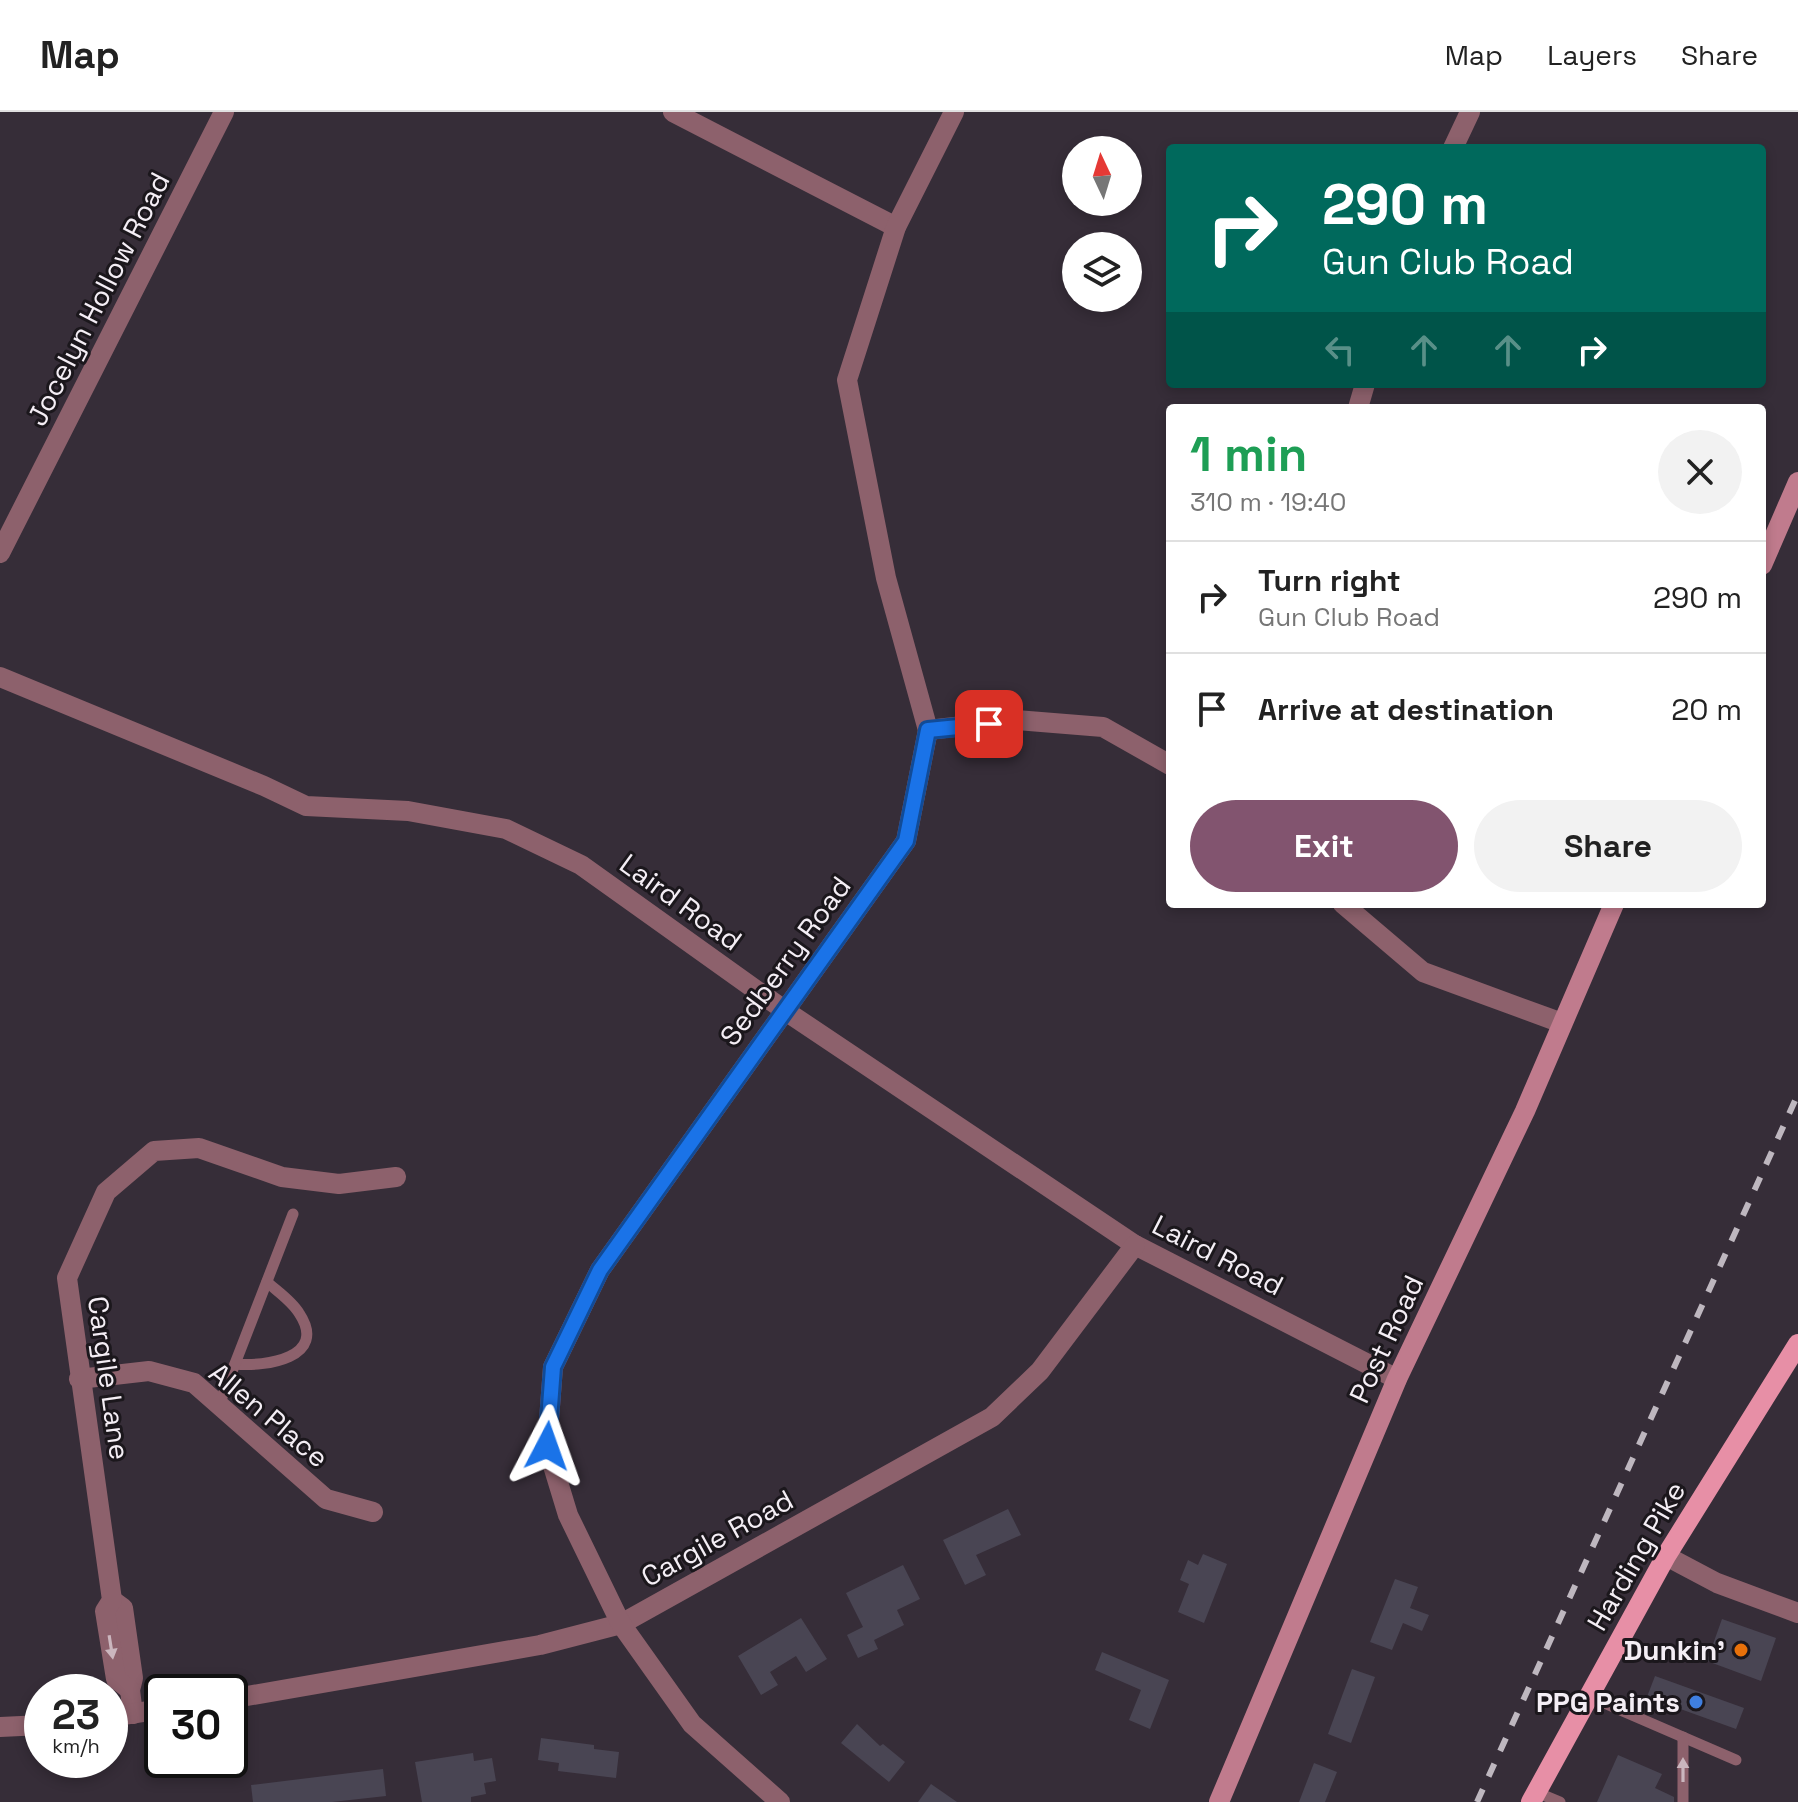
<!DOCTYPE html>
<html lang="en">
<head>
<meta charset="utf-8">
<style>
	:root { --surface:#fff; --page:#f2f2f2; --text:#222; --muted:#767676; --line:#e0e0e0; --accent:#82546f }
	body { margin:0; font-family:"Space Grotesk",sans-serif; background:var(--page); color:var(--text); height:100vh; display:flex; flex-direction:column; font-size:30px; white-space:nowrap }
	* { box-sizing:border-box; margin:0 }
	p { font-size:26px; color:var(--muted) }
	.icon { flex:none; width:44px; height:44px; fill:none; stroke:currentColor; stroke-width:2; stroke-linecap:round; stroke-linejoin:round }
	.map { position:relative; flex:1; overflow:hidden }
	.sheet { position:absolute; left:1166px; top:292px; width:600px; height:504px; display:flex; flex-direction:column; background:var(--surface); border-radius:8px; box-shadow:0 4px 12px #0003 }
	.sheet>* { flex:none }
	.hud { position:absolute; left:1166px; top:32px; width:600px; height:244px; border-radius:8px; box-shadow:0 4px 12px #0003; background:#00695c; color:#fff; overflow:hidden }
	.needle { width:52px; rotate:356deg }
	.buttons { position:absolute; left:1062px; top:24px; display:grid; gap:16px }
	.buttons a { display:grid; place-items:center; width:80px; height:80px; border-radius:50%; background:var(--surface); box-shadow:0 4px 12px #0003; font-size:40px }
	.speed { position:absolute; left:24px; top:1562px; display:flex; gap:16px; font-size:40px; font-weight:700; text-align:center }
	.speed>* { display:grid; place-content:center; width:104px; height:104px; border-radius:50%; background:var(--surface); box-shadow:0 4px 12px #0003; line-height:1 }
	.speed small { font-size:20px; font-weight:400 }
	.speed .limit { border:4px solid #111; border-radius:12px; background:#fff; color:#111 }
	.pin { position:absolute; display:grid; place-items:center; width:68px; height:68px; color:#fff; margin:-34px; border-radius:16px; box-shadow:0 4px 12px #0006 }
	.me { position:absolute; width:88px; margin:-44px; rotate:4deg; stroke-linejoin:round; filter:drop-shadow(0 0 6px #0008) }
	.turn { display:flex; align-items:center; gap:28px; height:168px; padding:0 24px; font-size:36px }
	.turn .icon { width:104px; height:104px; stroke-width:2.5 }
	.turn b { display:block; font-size:56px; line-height:68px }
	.lanes { display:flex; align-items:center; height:76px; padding:0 24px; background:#0003; justify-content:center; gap:40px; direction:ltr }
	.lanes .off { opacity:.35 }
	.round { display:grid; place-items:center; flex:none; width:84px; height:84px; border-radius:42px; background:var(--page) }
	.headline { display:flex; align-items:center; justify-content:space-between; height:136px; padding:0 24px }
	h1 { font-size:48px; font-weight:700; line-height:60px; color:#1e9e55 }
	.button { display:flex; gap:16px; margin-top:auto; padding:16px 24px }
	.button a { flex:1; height:92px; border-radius:48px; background:var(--accent); color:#fff; font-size:32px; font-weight:700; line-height:92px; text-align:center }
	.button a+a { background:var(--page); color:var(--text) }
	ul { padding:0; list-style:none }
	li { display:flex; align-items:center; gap:24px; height:112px; padding:0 24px; border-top:2px solid var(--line) }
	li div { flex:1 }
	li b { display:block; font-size:30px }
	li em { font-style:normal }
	header { display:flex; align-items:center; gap:48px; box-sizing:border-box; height:112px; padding:0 40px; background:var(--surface); border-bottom:2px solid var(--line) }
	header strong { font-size:38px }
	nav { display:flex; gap:44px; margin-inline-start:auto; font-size:28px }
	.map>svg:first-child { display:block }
</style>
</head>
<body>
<header>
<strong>Map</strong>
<nav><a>Map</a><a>Layers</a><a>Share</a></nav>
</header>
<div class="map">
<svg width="1798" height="1690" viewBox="0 0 1798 1690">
	<rect width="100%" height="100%" fill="#362d38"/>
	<g fill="#494553">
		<polygon points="1008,1397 1021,1423 976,1443 986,1463 965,1473 943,1428"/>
		<polygon points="1203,1442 1227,1452 1204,1511 1178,1500 1189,1472 1180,1468 1188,1448 1198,1453"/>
		<polygon points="903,1453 920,1487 897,1498 904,1513 874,1528 878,1537 858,1546 847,1523 863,1515 846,1481"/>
		<polygon points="1395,1467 1418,1475 1410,1496 1429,1503 1422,1519 1403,1511 1392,1538 1370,1530"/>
		<polygon points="801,1506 827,1547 806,1560 796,1544 770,1560 778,1573 761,1583 738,1544"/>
		<polygon points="1722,1507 1776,1526 1761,1569 1707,1549"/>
		<polygon points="1102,1540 1169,1568 1150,1617 1129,1608 1141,1578 1095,1558"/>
		<polygon points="1352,1557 1375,1565 1351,1631 1328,1622"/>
		<polygon points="1655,1564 1744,1596 1736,1617 1647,1585"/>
		<polygon points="857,1612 880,1634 883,1632 905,1650 889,1670 841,1631"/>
		<polygon points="541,1626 594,1633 594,1637 619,1640 616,1666 558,1659 559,1651 538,1648"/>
		<polygon points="473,1641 474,1649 492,1646 496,1669 484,1671 486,1682 471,1685 471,1690 422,1690 415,1650"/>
		<polygon points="1618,1643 1662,1662 1655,1676 1674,1685 1674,1690 1597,1690"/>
		<polygon points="1314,1651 1337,1660 1325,1690 1299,1690"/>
		<polygon points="383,1657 386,1684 332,1690 253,1690 251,1673"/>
		<polygon points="931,1672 957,1690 918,1690"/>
	</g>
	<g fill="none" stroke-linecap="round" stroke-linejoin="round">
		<g stroke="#8d616c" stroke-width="11">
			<path d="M235,1252C265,1255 329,1246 299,1201C292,1189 277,1179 267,1170"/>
			<polyline points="219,1293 293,1102"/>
			<polyline points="1588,1584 1736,1648"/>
			<polyline points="1536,1680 1560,1690"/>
			<polyline points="1683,1690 1683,1625"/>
		</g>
		<g stroke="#8d616c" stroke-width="20">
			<polyline points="673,0 896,115"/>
			<polyline points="1453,36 1470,0"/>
			<polyline points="1358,296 1365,272"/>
			<polyline points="0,441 224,0"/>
			<polyline points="0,565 264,674 306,694 408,699 506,717 581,753 784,898 1135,1133 1397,1267"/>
			<polyline points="928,618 1016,608 1103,615 1170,653"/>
			<polyline points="1343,792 1423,860 1562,911"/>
			<polyline points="79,1267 149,1259 194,1271 326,1387 373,1400"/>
			<polyline points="1666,1444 1717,1471 1798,1501"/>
			<polyline points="112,1488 123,1496 133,1566 130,1578 133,1602"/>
			<polyline points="130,1578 116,1567 105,1499 112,1488 67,1166 106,1080 154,1039 199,1036 282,1065 339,1072 396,1065"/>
			<polyline points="230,1587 540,1533 621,1512 992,1305 1040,1259 1135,1133"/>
			<polyline points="110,1605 162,1597"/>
			<polyline points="0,1615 42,1613"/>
			<polyline points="780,1690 692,1612 621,1512 568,1403 547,1334 553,1255 600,1158 906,729 928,618 886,466 847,268 896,115 954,0"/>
		</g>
		<g stroke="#c07b8d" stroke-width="20">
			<polyline points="1762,453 1798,370"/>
			<polyline points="1219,1690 1397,1267 1525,999 1614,792"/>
		</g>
		<polyline stroke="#e78fa6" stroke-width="20" points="1531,1690 1666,1444 1798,1232"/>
		<polyline stroke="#beb7bf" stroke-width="6" stroke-dasharray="14 14" stroke-linecap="butt" points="1477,1690 1798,982"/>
	</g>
	<defs><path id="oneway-solid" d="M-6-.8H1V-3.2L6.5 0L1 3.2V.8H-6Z" transform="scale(2)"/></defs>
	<g fill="#cbb6be">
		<use href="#oneway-solid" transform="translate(111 1535) rotate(81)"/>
		<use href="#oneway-solid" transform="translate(1683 1658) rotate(-90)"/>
	</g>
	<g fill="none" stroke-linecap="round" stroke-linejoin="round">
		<g stroke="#114b97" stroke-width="20">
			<polyline id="route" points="547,1334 553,1255 600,1158 906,729 928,618 989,612"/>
		</g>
		<use href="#route" stroke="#1a73e8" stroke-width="14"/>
	</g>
	<circle fill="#e8710a" stroke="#1b171c" stroke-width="3" cx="1741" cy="1538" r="8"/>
	<circle fill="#3f7fe0" stroke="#1b171c" stroke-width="3" cx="1696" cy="1590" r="8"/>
	<g text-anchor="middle" stroke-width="6" stroke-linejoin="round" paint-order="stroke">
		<g font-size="28" fill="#f4eef5" stroke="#1b171c">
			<text transform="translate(98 187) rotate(-63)" y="10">Jocelyn Hollow Road</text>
			<text transform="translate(681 790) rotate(36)" y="10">Laird Road</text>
			<text transform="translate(785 849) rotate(-54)" y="10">Sedberry Road</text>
			<text transform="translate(1218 1143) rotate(27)" y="10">Laird Road</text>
			<text transform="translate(1386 1227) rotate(-65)" y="10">Post Road</text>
			<text transform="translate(109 1266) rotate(82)" y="10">Cargile Lane</text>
			<text transform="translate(269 1303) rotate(40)" y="10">Allen Place</text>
			<text transform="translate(717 1426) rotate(-29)" y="10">Cargile Road</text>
			<text transform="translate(1636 1444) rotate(-60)" y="10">Harding Pike</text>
		</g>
		<g font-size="28" font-weight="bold" fill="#f4eef5" stroke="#1b171c" text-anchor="end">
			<text x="1725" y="1548">Dunkin'</text>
			<text x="1680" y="1600">PPG Paints</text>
		</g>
	</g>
</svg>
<div class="buttons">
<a><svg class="needle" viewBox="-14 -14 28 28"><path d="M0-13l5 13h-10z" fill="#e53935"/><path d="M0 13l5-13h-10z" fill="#767676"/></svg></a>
<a><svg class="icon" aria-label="layers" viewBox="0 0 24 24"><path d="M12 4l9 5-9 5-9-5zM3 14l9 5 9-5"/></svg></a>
</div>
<div class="speed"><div>23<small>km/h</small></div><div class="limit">30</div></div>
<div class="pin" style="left:989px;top:612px;background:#d93025"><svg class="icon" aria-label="arrive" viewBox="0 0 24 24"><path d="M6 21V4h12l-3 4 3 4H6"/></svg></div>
<svg class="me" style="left:547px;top:1334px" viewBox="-20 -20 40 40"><path d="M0-17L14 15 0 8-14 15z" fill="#1a73e8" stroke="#fff" stroke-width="4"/></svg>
<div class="hud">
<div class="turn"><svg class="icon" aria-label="right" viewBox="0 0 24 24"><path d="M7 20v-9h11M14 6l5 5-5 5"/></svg><div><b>290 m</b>Gun Club Road</div></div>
<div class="lanes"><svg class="icon off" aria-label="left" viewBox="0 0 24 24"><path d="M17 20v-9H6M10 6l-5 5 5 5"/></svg><svg class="icon off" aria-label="ahead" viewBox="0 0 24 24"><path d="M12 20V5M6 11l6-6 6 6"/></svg><svg class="icon off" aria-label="ahead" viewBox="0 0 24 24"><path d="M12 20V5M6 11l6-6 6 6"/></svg><svg class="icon" aria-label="right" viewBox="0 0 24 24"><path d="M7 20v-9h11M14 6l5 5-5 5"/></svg></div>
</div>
<section class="sheet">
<div class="headline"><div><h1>1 min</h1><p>310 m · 19:40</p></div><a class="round"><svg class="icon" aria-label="close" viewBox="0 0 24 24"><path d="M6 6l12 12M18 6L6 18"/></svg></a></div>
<ul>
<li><svg class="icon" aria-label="right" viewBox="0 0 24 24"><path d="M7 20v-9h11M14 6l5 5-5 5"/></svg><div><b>Turn right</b><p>Gun Club Road</p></div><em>290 m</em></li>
<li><svg class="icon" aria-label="arrive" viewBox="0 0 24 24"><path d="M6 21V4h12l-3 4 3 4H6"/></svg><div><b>Arrive at destination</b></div><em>20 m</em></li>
</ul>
<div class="button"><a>Exit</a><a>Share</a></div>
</section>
</div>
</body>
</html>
